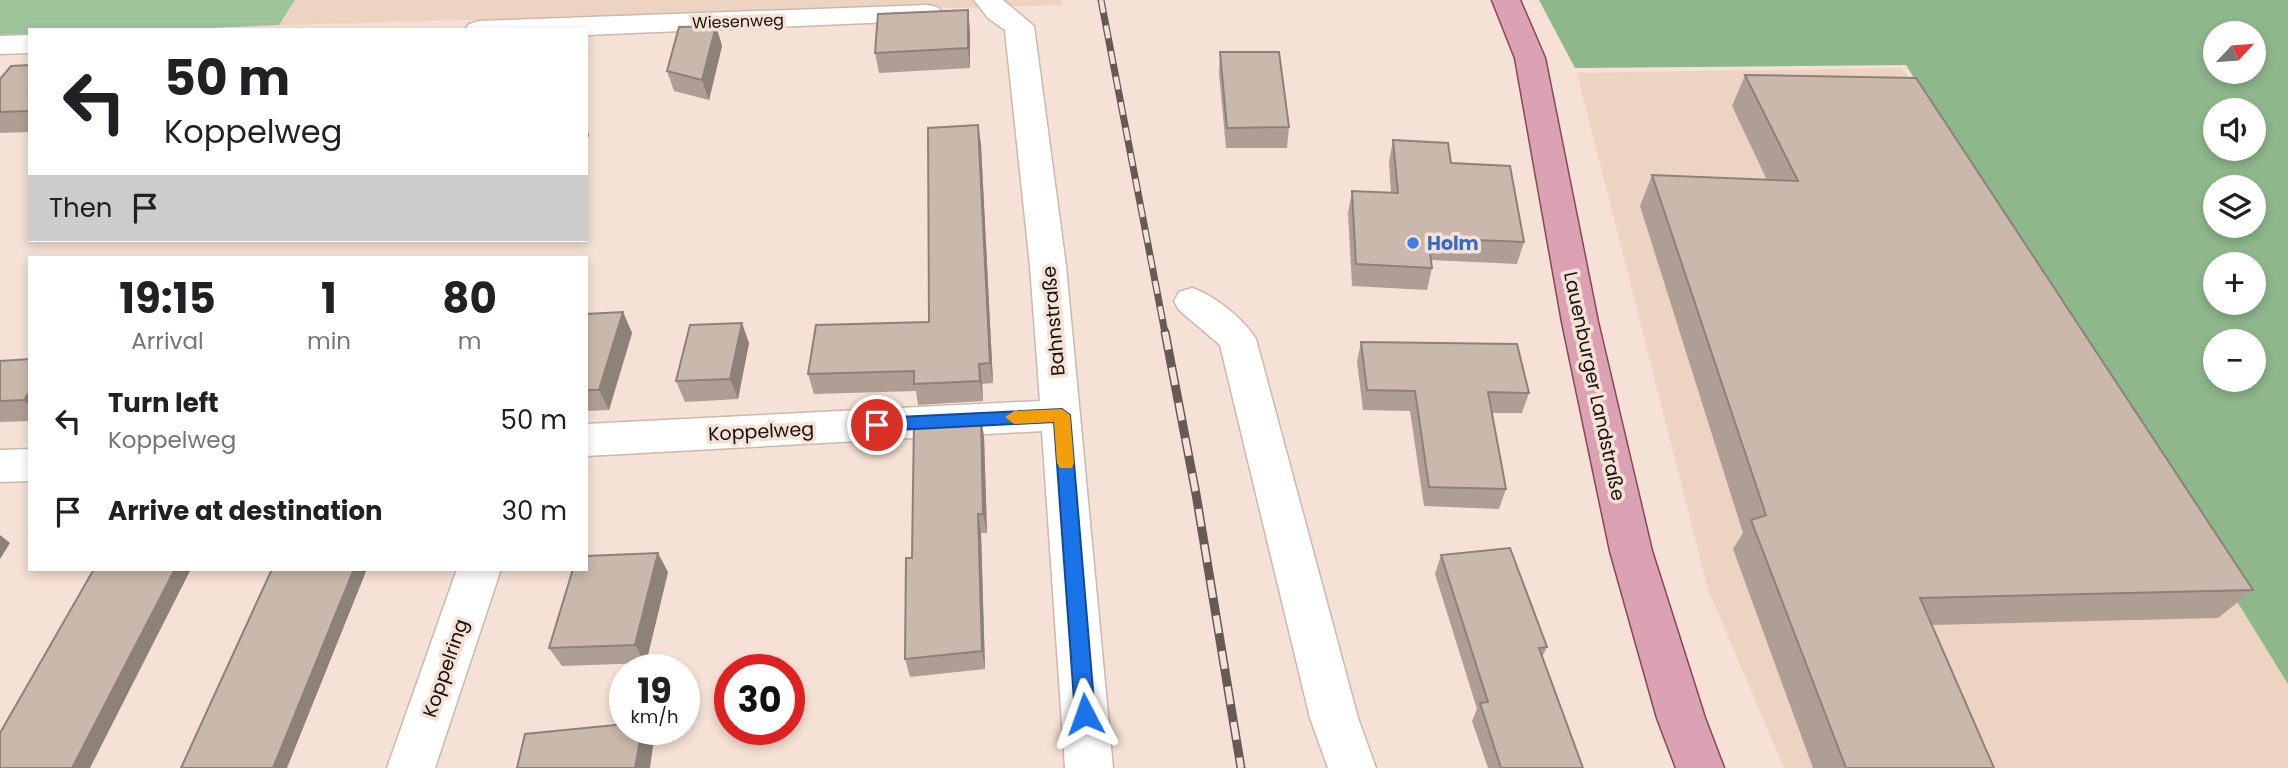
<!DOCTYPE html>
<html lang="en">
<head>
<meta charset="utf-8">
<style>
	:root { --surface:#fff; --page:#f6f6f6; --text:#202124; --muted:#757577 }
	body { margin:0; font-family:Poppins,sans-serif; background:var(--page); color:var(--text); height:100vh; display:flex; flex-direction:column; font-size:26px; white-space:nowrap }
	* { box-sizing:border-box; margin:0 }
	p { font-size:23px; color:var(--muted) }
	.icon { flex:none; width:38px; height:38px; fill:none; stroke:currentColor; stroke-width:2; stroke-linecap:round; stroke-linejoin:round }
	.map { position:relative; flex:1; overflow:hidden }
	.side { position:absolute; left:28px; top:256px; width:560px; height:315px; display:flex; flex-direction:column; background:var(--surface); border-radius:0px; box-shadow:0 4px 10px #0003 }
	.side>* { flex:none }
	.hud { position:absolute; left:28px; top:28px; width:560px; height:214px; border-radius:0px; box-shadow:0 4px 10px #0003; background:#fff; color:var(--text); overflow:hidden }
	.needle { width:46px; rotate:64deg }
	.buttons { position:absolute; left:2203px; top:21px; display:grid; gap:14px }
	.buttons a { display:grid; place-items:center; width:63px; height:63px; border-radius:50%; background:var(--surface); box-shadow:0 4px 10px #0003; font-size:35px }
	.speed { position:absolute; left:609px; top:654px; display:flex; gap:14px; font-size:35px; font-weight:700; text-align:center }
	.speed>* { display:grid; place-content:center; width:91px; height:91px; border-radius:50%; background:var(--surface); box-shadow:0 4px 10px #0003; line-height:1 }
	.speed small { font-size:18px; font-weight:400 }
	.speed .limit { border:10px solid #d22; background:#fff; color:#111 }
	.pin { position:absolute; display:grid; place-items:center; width:60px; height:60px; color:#fff; margin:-30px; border:4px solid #fff; border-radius:50%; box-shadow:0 2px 7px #0007 }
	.me { position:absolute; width:77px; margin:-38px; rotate:356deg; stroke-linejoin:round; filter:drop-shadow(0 0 5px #0008) }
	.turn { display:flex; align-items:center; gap:24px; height:147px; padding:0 21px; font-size:32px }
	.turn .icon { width:91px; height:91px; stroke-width:2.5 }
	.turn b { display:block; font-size:49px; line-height:60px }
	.then { display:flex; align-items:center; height:66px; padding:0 21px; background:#0003; gap:14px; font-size:26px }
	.eta { display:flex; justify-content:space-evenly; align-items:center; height:119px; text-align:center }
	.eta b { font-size:42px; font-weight:700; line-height:49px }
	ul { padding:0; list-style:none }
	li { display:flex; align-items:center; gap:21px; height:91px; padding:0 21px }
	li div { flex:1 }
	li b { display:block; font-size:26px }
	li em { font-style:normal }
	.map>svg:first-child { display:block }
</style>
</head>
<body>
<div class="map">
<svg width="2288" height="768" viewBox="0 0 2288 768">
	<rect width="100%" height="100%" fill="#f5e1d5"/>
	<g fill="#edd3c2">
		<polygon points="295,0 1062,0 1063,5 279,25"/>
		<polygon points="1901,68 2288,491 2288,768 1784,768 1708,589 1577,73"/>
	</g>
	<polygon fill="#9ec49b" points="0,0 295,0 279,25 164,30 30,30 30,35 0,36"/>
	<path fill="#8eb78b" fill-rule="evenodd" d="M1539,0H2288V684L1906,65L1575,68ZM2216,33H2254V72H2216ZM2216,110H2254V149H2216ZM2216,187H2254V226H2216ZM2216,264H2254V303H2216ZM2216,341H2254V380H2216Z"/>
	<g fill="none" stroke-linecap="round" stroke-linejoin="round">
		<g stroke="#ccb9ad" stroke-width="3">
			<g id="minor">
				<polygon points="974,0 1003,0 1034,26 1066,266 1113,768 1065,768 1042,431 586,456 586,424 1040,401 1030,266 1005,30 988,18"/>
				<polygon points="929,5 939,8 943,14 939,20 586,35 586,30 465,30 469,24 479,21"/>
				<polygon points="30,35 30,53 0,54 0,36"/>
				<path d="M1192,288C1214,295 1244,319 1256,339L1358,718L1376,768H1328L1310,718L1220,345L1179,310L1174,301L1179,292Z"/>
				<polygon points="30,449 30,481 0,482 0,450"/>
				<polygon points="457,569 501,569 435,768 387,768"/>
			</g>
		</g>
		<g stroke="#874758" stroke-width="3">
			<polygon id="major" points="1492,0 1520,0 1545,58 1598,322 1652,551 1705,718 1724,768 1676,768 1657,718 1610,551 1562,322 1515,58"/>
		</g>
		<use href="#minor" fill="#fff" fill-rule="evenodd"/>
		<use href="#major" fill="#dba2b3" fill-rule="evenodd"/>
		<g stroke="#665b54" stroke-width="7">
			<polyline id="rail-far1" points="1101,0 1165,333"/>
		</g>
		<g stroke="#665b54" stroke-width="9">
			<polyline id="rail" points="1165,332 1196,494 1241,768"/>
		</g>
		<use href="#rail-far1" stroke="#f5e1d5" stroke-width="4.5" stroke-dasharray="13" stroke-linecap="butt"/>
		<use href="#rail" stroke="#f5e1d5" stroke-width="6" stroke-dasharray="18" stroke-linecap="butt"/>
	</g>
	<g fill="#af9e94">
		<polygon points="716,26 722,46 709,100 674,91 667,71"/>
		<polygon points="970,30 970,68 879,73 875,53"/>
		<polygon points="1220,52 1289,127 1287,148 1226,148 1219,73"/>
		<polygon points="30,65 30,132 0,133 0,79"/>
		<polygon points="1745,75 2253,590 2218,618 1931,625 1994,768 1813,768 1733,549 1743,533 1640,206 1652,175 1767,180 1732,106"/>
		<polygon points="978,125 981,145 993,383 982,384 983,401 918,405 916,391 814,394 808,374 929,322"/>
		<polygon points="1393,140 1451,163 1524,242 1517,264 1431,260 1432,268 1427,290 1352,286 1348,213 1352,191 1391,193 1389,162"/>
		<polygon points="623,312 632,333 609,410 586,411 586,314"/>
		<polygon points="1361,342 1529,393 1522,413 1492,413 1506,489 1499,509 1424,506 1410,411 1363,410 1357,362"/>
		<polygon points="749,343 738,399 685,402 676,381"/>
		<polygon points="30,359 30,421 0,422 0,361"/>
		<polygon points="981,417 984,437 987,533 981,533 985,669 910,677 905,659 912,558"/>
		<polygon points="1441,555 1547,647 1542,657 1583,768 1488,768 1472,721 1477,709 1435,574"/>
		<polygon points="668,572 646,663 562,666 549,648"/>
	</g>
	<g fill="#8e8178">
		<polygon points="968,10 970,30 970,68 968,48"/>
		<polygon points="716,26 722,46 709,100 702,80"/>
		<polygon points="978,125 981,145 993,383 990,363"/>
		<polygon points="586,127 589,135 586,143"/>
		<polygon points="623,312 632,333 609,410 599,390"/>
		<polygon points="742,323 749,343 738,399 730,379"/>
		<polygon points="979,364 982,384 983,401 980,381"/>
		<polygon points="30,391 30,406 24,400"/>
		<polygon points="981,417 984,437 987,533 983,514"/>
		<polygon points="978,514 981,533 985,669 982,651"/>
		<polygon points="0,535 10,543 0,559"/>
		<polygon points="658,553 668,572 646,663 635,645"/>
		<polygon points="175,569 191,569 90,768 72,768"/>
		<polygon points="354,569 367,569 287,768 273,768"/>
		<polygon points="642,730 648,730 654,739 650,768 635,768"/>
	</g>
	<g fill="#cbb8ac" stroke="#8e8178" stroke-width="2">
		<polygon points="968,10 968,48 875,53 878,14"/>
		<polygon points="716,26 702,80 667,71 679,27"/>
		<polygon points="1220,52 1279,52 1289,127 1227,128"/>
		<polygon points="30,65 30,108 28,111 0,112 0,79 11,66"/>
		<polygon points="1745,75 1916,78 2253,590 1920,598 1994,768 1846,768 1751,520 1766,515 1652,175 1798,181"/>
		<polygon points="978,125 990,363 979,364 980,381 914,384 914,371 808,374 816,325 929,322 928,128"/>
		<polygon points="1393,140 1448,143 1451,163 1510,166 1524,242 1428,238 1432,268 1356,264 1352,191 1398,193"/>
		<polygon points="623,312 599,390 586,390 586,314"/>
		<polygon points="742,323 730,379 676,381 690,325"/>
		<polygon points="1361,342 1517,344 1529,393 1488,392 1506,489 1429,487 1415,391 1367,390"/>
		<polygon points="30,359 30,391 24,400 0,401 0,361"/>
		<polygon points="981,417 983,514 978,514 982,651 905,659 906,558 912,558 914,420"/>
		<polygon points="1510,548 1547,647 1539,648 1583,768 1501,768 1480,703 1488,702 1441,555"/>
		<polygon points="658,553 635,645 549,648 573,569 586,569 586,556"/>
		<polygon points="94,569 175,569 72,768 0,768 0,733"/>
		<polygon points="272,569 354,569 273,768 181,768"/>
		<polygon points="625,724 625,730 642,730 635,768 517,768 525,734"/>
	</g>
	<polygon fill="#1a73e8" stroke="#114b97" stroke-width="2" points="1062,409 1070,415 1095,714 1092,720 1085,723 1078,720 1075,714 1054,422 877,431 869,425 877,418"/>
	<polygon fill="#f59e0b" points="1062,409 1070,415 1074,463 1072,468 1060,468 1057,463 1054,422 1014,424 1005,417 1014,411"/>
	<circle fill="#3f7fe0" stroke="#f5e1d5" stroke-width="2.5" cx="1413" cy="243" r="7"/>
	<g text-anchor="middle" stroke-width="7" stroke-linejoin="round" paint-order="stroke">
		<g font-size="16" fill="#17110d" stroke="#f5e1d5">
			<text transform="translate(738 21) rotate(-2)" y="6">Wiesenweg</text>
		</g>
		<g font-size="19" font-weight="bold" fill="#366cbe" stroke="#f5e1d5" text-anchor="start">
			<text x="1427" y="250">Holm</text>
		</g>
		<g font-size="19" fill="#17110d" stroke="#f5e1d5">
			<text transform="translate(1053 321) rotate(-95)" y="7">Bahnstraße</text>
			<text transform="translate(1595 386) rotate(78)" y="7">Lauenburger Landstraße</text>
			<text transform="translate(761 431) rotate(-3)" y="7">Koppelweg</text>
			<text transform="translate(445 668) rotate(-71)" y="7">Koppelring</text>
		</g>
	</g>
</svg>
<div class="buttons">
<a><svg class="needle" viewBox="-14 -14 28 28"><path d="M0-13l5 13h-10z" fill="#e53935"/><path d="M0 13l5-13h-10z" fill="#757577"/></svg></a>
<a><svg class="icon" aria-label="sound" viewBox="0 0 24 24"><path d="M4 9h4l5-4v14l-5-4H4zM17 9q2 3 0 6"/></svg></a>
<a><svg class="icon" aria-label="layers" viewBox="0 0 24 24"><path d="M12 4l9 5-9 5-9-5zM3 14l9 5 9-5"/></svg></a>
<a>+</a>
<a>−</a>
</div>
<div class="speed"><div>19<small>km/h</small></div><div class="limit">30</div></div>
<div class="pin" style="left:877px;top:425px;background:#d93025"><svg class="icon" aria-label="arrive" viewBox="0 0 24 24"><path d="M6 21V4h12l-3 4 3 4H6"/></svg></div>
<svg class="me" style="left:1085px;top:714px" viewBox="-20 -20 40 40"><path d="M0-17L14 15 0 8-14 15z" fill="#1a73e8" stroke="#fff" stroke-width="4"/></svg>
<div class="hud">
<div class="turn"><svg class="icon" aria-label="left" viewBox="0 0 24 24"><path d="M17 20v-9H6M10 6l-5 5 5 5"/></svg><div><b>50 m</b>Koppelweg</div></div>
<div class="then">Then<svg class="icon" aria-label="arrive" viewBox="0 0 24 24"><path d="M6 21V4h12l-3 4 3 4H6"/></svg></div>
</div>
<section class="side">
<div class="eta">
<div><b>19:15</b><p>Arrival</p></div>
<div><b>1</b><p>min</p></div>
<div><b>80</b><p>m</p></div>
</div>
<ul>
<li><svg class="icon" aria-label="left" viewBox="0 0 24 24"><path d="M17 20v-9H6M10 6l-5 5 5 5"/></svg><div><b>Turn left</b><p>Koppelweg</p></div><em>50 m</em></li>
<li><svg class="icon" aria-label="arrive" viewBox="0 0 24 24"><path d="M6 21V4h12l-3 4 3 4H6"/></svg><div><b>Arrive at destination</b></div><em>30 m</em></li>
</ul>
</section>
</div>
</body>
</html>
